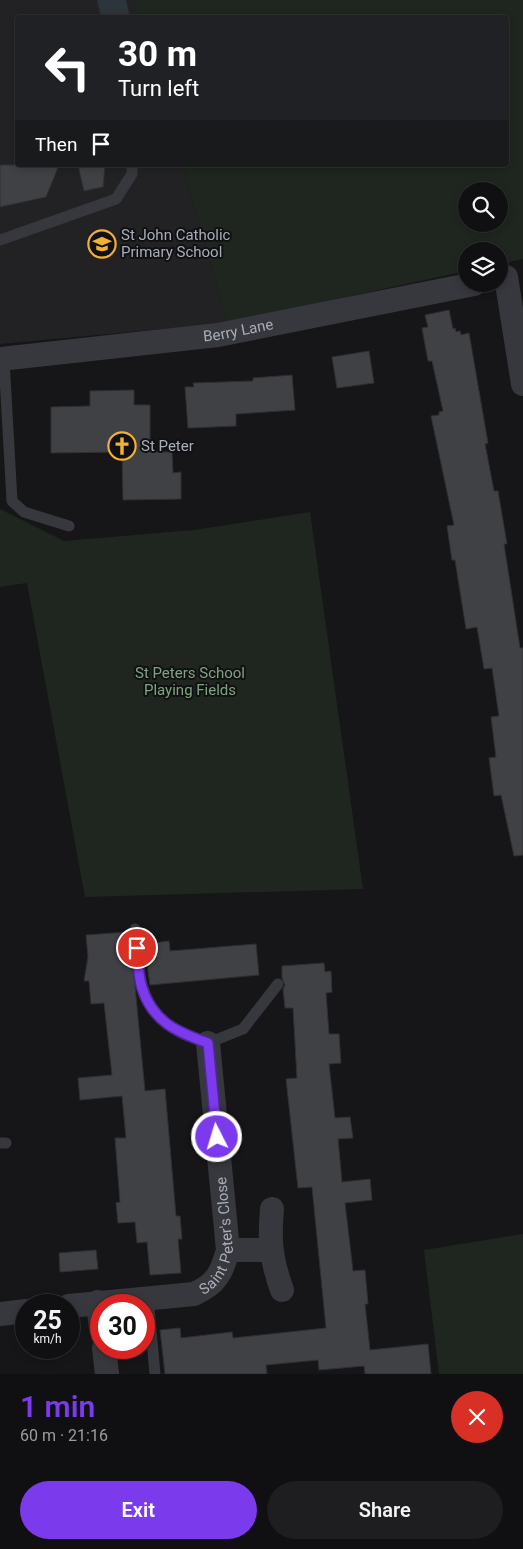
<!DOCTYPE html>
<html lang="en">
<head>
<meta charset="utf-8">
<style>
	:root { --surface:#101012; --page:#1e1e20; --text:#f1f3f6; --muted:#9c9d9f; --line:#303032; --accent:#7c3aed }
	body { margin:0; font-family:Roboto,sans-serif; background:var(--page); color:var(--text); height:100vh; display:flex; flex-direction:column; font-size:19px; white-space:nowrap }
	* { box-sizing:border-box; margin:0 }
	p { font-size:16px; color:var(--muted) }
	.icon { flex:none; width:28px; height:28px; fill:none; stroke:currentColor; stroke-width:2; stroke-linecap:round; stroke-linejoin:round }
	.map { position:relative; height:1374px; overflow:hidden }
	.details { display:flex; flex-direction:column; background:var(--surface); flex:1 }
	.details>* { flex:none }
	.hud { position:absolute; left:15px; top:15px; width:494px; height:152px; border-radius:5px; box-shadow:0 2px 8px #0003,0 0 0 1px var(--line); background:#202124; color:#fff; overflow:hidden }
	.buttons { position:absolute; left:458px; top:182px; display:grid; gap:10px }
	.buttons a { display:grid; place-items:center; width:50px; height:50px; border-radius:50%; background:var(--surface); box-shadow:0 2px 8px #0003,0 0 0 1px var(--line); font-size:25px }
	.speed { position:absolute; left:15px; top:1294px; display:flex; gap:10px; font-size:25px; font-weight:700; text-align:center }
	.speed>* { display:grid; place-content:center; width:65px; height:65px; border-radius:50%; background:var(--surface); box-shadow:0 2px 8px #0003,0 0 0 1px var(--line); line-height:1 }
	.speed small { font-size:12px; font-weight:400 }
	.speed .limit { border:8px solid #d22; background:#fff; color:#111 }
	.pin { position:absolute; display:grid; place-items:center; width:42px; height:42px; color:#fff; margin:-21px; border:2px solid #fff; border-radius:50%; box-shadow:0 1px 5px #0007 }
	.me { position:absolute; width:55px; margin:-28px; rotate:355deg; stroke-linejoin:round; filter:drop-shadow(0 0 4px #0008) }
	.turn { display:flex; align-items:center; gap:18px; height:105px; padding:0 20px; font-size:22px }
	.turn .icon { width:65px; height:65px; stroke-width:2.5 }
	.turn b { display:block; font-size:35px; line-height:42px }
	.then { display:flex; align-items:center; height:48px; padding:0 20px; background:#0003; gap:10px; font-size:19px }
	.round { display:grid; place-items:center; flex:none; width:52px; height:52px; border-radius:26px; background:var(--page) }
	.head { display:flex; align-items:center; justify-content:space-between; height:85px; padding:0 20px }
	h1 { font-size:30px; font-weight:600; line-height:38px; color:var(--accent) }
	.primary-button { display:flex; gap:10px; margin-top:auto; padding:10px 20px }
	.primary-button a { flex:1; height:58px; border-radius:30px; background:var(--accent); color:#fff; font-size:20px; font-weight:600; line-height:58px; text-align:center }
	.primary-button a+a { background:var(--page); color:var(--text) }
	.map>svg:first-child { display:block }
</style>
</head>
<body>
<div class="map">
<svg width="523" height="1374" viewBox="0 0 523 1374">
	<rect width="100%" height="100%" fill="#161618"/>
	<polygon fill="#222225" points="0,0 133,0 138,17 18,18 18,165 182,165 228,323 0,344"/>
	<g fill="#1e261f" fill-rule="evenodd">
		<path d="M133,0H523V259L499,264V251H466V271L228,323L182,165H506V18H138ZM466,191H499V224H466Z"/>
		<polygon points="0,509 64,541 194,530 310,512 363,889 85,897 27,583 0,587"/>
		<polygon points="523,1234 523,1374 439,1374 424,1250"/>
	</g>
	<polygon fill="#2c353c" points="97,0 126,0 130,17 101,17"/>
	<g fill="#404145" stroke="#303034">
		<polygon points="0,165 59,165 46,197 0,207"/>
		<polygon points="78,165 105,165 103,187 84,191"/>
		<polygon points="449,310 453,329 455,328 456,332 460,331 461,335 469,333 488,443 485,444 494,491 498,491 507,544 504,544 520,648 523,648 523,855 514,856 501,795 494,796 489,758 496,757 491,717 499,716 492,668 484,669 477,627 466,629 455,560 452,560 447,526 454,525 431,416 439,415 439,412 443,411 432,361 428,361 422,328 428,327 425,315"/>
		<polygon points="369,351 374,383 337,388 332,357"/>
		<polygon points="292,375 295,410 236,414 236,426 188,428 185,387 194,387 193,383 253,381 253,378"/>
		<polygon points="134,390 134,405 150,405 150,452 172,452 173,473 181,472 181,499 123,500 122,452 51,453 51,407 90,406 90,391"/>
		<polygon points="128,932 135,986 145,1091 165,1089 176,1216 180,1216 182,1239 178,1239 181,1273 150,1275 147,1242 137,1243 135,1222 118,1223 116,1203 120,1202 115,1138 126,1138 122,1096 80,1100 78,1078 112,1075 104,1003 91,1004 89,981 84,981 88,957 86,935"/>
		<polygon points="169,941 170,951 256,944 259,975 150,985 144,944"/>
		<polygon points="324,963 325,972 331,971 332,992 326,993 329,1034 339,1034 341,1063 329,1064 335,1118 350,1117 353,1138 338,1139 342,1182 370,1179 372,1200 345,1203 353,1271 365,1270 368,1304 365,1304 370,1350 428,1344 431,1374 365,1374 364,1366 319,1370 318,1360 266,1365 267,1374 165,1374 160,1330 180,1328 181,1338 232,1332 233,1338 326,1328 312,1187 298,1188 286,1079 297,1078 293,1008 285,1008 283,989 285,985 282,978 282,966"/>
		<polygon points="96,1250 98,1269 60,1272 59,1253"/>
	</g>
	<g fill="none" stroke-linecap="round" stroke-linejoin="round">
		<g stroke="#37383d" stroke-width="11">
			<polyline points="0,240 116,199 132,174 132,165"/>
			<polyline points="4,359 12,501 24,512 69,526"/>
			<path d="M135,929C139,971 137,1008 179,1032C188,1037 199,1040 208,1043L243,1029L278,984"/>
			<polyline points="0,1143 6,1143"/>
			<polyline points="148,1298 155,1374"/>
		</g>
		<g stroke="#37383d" stroke-width="24">
			<polyline points="506,277 523,384"/>
			<path id="s1" d="M0,359L218,335L474,284"/>
			<path d="M272,1209C269,1241 271,1259 282,1290"/>
			<polyline points="228,1250 270,1250"/>
			<polyline points="98,1302 101,1328"/>
			<path id="s2" d="M69,1306L194,1294C217,1284 222,1272 228,1250L208,1043"/>
			<polyline points="0,1314 26,1311"/>
			<polyline points="104,1348 107,1374"/>
		</g>
	</g>
	<g fill="none" stroke-linecap="round" stroke-linejoin="round">
		<g stroke="#51269a" stroke-width="12">
			<path id="route" d="M137,948C138,961 138,976 142,988C153,1022 177,1032 208,1043L217,1137"/>
		</g>
		<use href="#route" stroke="#7c3aed" stroke-width="9"/>
	</g>
	<defs>
		<g id="school-ring" transform="scale(1.4375)"><circle r="9.5" fill="#111113" stroke="#f2b134" stroke-width="1.5"/><path d="M0-5L7-2L0 1L-7-2ZM-4 1L0 2.5L4 1V4Q0 6-4 4Z" fill="#f2b134"/></g>
		<g id="church-ring" transform="scale(1.4375)"><circle r="9.5" fill="#111113" stroke="#f2b134" stroke-width="1.5"/><path d="M-1.2-6h2.4v3.5h3.3v2.4h-3.3V6h-2.4V-.1h-3.3v-2.4h3.3Z" fill="#f2b134"/></g>
	</defs>
	<g fill-rule="evenodd">
		<use href="#school-ring" x="102" y="244"/>
		<use href="#church-ring" x="122" y="446"/>
	</g>
	<g text-anchor="middle" stroke-width="4" stroke-linejoin="round" paint-order="stroke">
		<g font-size="15" fill="#a8adb8" stroke="#111113" text-anchor="start">
			<text x="121" y="240">St John Catholic<tspan x="121" dy="17">Primary School</tspan></text>
			<text x="141" y="451">St Peter</text>
		</g>
		<g font-size="15" fill="#a8adb8" stroke="#111113">
			<text dy="5" stroke="none"><textPath href="#s1" startOffset="240">Berry Lane</textPath></text>
			<text dy="5" stroke="none"><textPath href="#s2" startOffset="195">Saint Peter's Close</textPath></text>
		</g>
		<g font-size="15" fill="#7fa381" stroke="#111113">
			<text x="190" y="678">St Peters School<tspan x="190" dy="17">Playing Fields</tspan></text>
		</g>
	</g>
</svg>
<div class="buttons">
<a><svg class="icon" aria-label="search" viewBox="0 0 24 24"><circle cx="10" cy="10" r="6"/><path d="M15 15l6 6"/></svg></a>
<a><svg class="icon" aria-label="layers" viewBox="0 0 24 24"><path d="M12 4l9 5-9 5-9-5zM3 14l9 5 9-5"/></svg></a>
</div>
<div class="speed"><div>25<small>km/h</small></div><div class="limit">30</div></div>
<div class="pin" style="left:137px;top:948px;background:#d93025"><svg class="icon" aria-label="arrive" viewBox="0 0 24 24"><path d="M6 21V4h12l-3 4 3 4H6"/></svg></div>
<svg class="me" style="left:217px;top:1137px" viewBox="-20 -20 40 40"><circle r="17" fill="#7c3aed" stroke="#fff" stroke-width="3"/><path d="M0-11L8 9 0 5-8 9z" fill="#fff"/></svg>
<div class="hud">
<div class="turn"><svg class="icon" aria-label="left" viewBox="0 0 24 24"><path d="M17 20v-9H6M10 6l-5 5 5 5"/></svg><div><b>30 m</b>Turn left</div></div>
<div class="then">Then<svg class="icon" aria-label="arrive" viewBox="0 0 24 24"><path d="M6 21V4h12l-3 4 3 4H6"/></svg></div>
</div>
</div>
<section class="details">
<div class="head"><div><h1>1 min</h1><p>60 m · 21:16</p></div><a class="round" style="background:#d93025;color:#fff"><svg class="icon" aria-label="close" viewBox="0 0 24 24"><path d="M6 6l12 12M18 6L6 18"/></svg></a></div>
<div class="primary-button"><a>Exit</a><a>Share</a></div>
</section>
</body>
</html>
